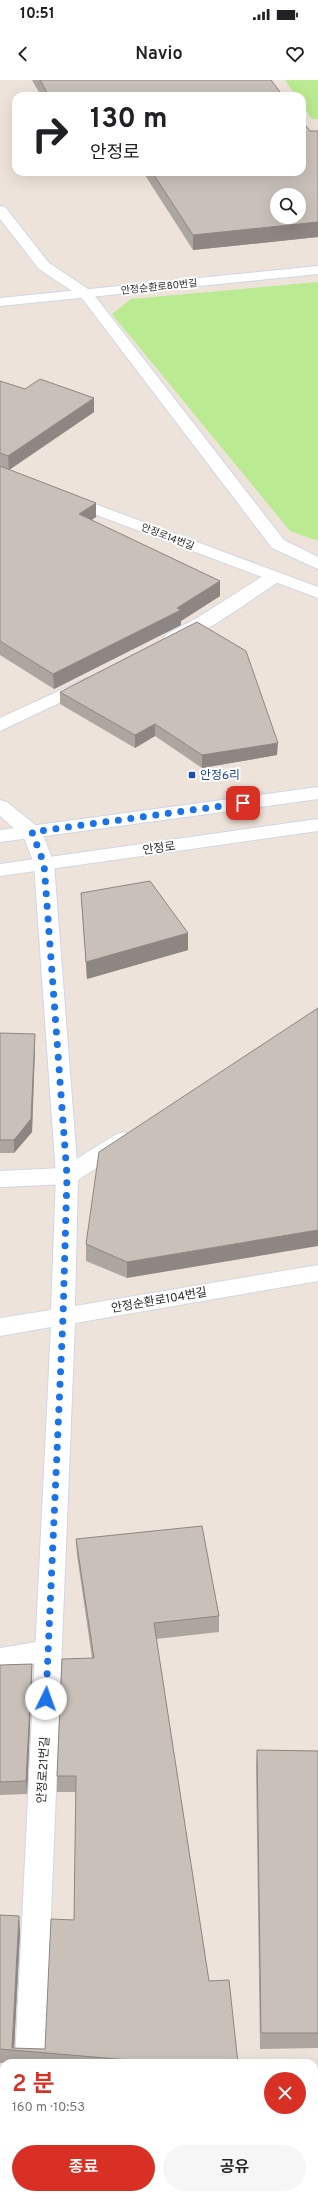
<!DOCTYPE html>
<html lang="ko">
<head>
<meta charset="utf-8">
<style>
	:root { --surface:#fff; --page:#f6f6f6; --text:#202124; --muted:#757577; --accent:#d93025 }
	body { margin:0; font-family:Overpass,"Noto Sans KR",sans-serif; background:var(--page); color:var(--text); height:100vh; display:flex; flex-direction:column; font-size:15px; white-space:nowrap }
	* { box-sizing:border-box; margin:0 }
	p { font-size:13px; color:var(--muted) }
	.icon { flex:none; width:22px; height:22px; fill:none; stroke:currentColor; stroke-width:2; stroke-linecap:round; stroke-linejoin:round }
	.map { position:relative; flex:1; overflow:hidden }
	.details { position:absolute; left:0px; top:1979px; width:318px; height:140px; display:flex; flex-direction:column; background:var(--surface); border-radius:12px 12px 0 0; box-shadow:0 4px 16px #0002 }
	.details>* { flex:none }
	.top-card { position:absolute; left:12px; top:12px; width:294px; height:84px; border-radius:12px; box-shadow:0 4px 16px #0002; background:#fff; color:var(--text); overflow:hidden }
	.tools { position:absolute; left:270px; top:108px; display:grid; gap:8px }
	.tools a { display:grid; place-items:center; width:36px; height:36px; border-radius:50%; background:var(--surface); box-shadow:0 4px 16px #0002; font-size:20px }
	.pin { position:absolute; display:grid; place-items:center; width:34px; height:34px; color:#fff; margin:-17px; border-radius:8px; box-shadow:0 2px 6px #0006 }
	.me { position:absolute; width:44px; margin:-22px; rotate:3deg; stroke-linejoin:round; filter:drop-shadow(0 0 3px #0008) }
	.turn { display:flex; align-items:center; gap:14px; height:84px; padding:0 12px; font-size:18px }
	.turn .icon { width:52px; height:52px; stroke-width:2.5 }
	.turn b { display:block; font-size:28px; line-height:34px }
	.round { display:grid; place-items:center; flex:none; width:42px; height:42px; border-radius:21px; background:var(--page) }
	.head { display:flex; align-items:center; justify-content:space-between; height:68px; padding:0 12px }
	h1 { font-size:24px; font-weight:600; line-height:30px; color:var(--accent) }
	.button { display:flex; gap:8px; margin-top:auto; padding:8px 12px }
	.button a { flex:1; height:46px; border-radius:24px; background:var(--accent); color:#fff; font-size:16px; font-weight:600; line-height:46px; text-align:center }
	.button a+a { background:var(--page); color:var(--text) }
	.status { display:flex; justify-content:space-between; align-items:center; height:28px; padding:0 20px; background:var(--surface); direction:ltr }
	.status svg { height:11px; fill:currentColor }
	header { display:flex; justify-content:space-between; align-items:center; height:52px; padding:0 12px; background:var(--surface); font-size:18px; font-weight:600 }
	.map>svg:first-child { display:block }
</style>
</head>
<body>
<div class="status"><b>10:51</b><svg viewBox="0 0 49 12"><path d="M0 12V9h3v3zM5 12V6h3v6zM10 12V3h3v9zM15 12V0h3v12zM26 1h20v11H26zM47 4h2v5h-2z"/></svg></div>
<header><svg class="icon" aria-label="back" viewBox="0 0 24 24"><path d="M15 5l-7 7 7 7"/></svg>Navio<svg class="icon" aria-label="heart" viewBox="0 0 24 24"><path d="M12 20l-8-8c-3-5 5-10 8-4 3-6 11-1 8 4z"/></svg></header>
<div class="map">
<svg width="318" height="2119" viewBox="0 0 318 2119">
	<rect width="100%" height="100%" fill="#eee3da"/>
	<g fill="#baea91">
		<polygon points="285,0 318,0 318,39 312,39 302,25 302,16 296,16"/>
		<polygon points="318,202 318,461 290,451 112,234 131,219"/>
	</g>
	<g fill="none" stroke-linecap="round" stroke-linejoin="round">
		<g stroke="#cfd6e5" stroke-width="2">
			<g id="lane">
				<path d="M274,492L280,493L283,497L280,501C250,520 212,550 179,562C174,564 171,563 167,562L164,558L167,554L197,538L268,493Z"/>
				<polygon points="87,598 93,599 96,603 93,607 0,651 0,638"/>
				<path d="M0,720L7,722L39,748L42,752L39,756C23,760 11,745 0,736Z"/>
				<polygon points="123,1052 131,1055 134,1060 131,1065 75,1102 67,1104 0,1107 0,1091 62,1088 115,1055"/>
				<polygon points="48,1560 57,1563 61,1571 57,1579 0,1590 0,1568"/>
			</g>
		</g>
		<g stroke="#cfd6e5" stroke-width="2">
			<g id="street">
				<polygon points="0,126 5,127 49,183 91,211 284,460 318,477 318,489 272,468 81,217 39,189 0,139"/>
				<polygon points="68,414 318,507 318,518 62,422 60,419 62,416"/>
				<polygon points="32,746 39,748 42,752 54,784 78,1096 75,1226 318,1185 318,1201 75,1243 45,1983 15,1983 51,1247 0,1256 0,1238 51,1230 56,1096 34,784 22,752 25,748"/>
			</g>
		</g>
		<g stroke="#cfd6e5" stroke-width="2">
			<g id="secondary">
				<polygon points="318,186 318,194 0,226 0,218"/>
				<polygon points="318,707 318,719 0,762 0,750"/>
				<polygon points="318,739 318,751 0,796 0,784"/>
			</g>
		</g>
		<use href="#lane" fill="#fff" fill-rule="evenodd"/>
		<use href="#street" fill="#fff" fill-rule="evenodd"/>
		<use href="#secondary" fill="#fff" fill-rule="evenodd"/>
	</g>
	<g fill="#ada5a0">
		<polygon points="32,0 271,0 283,16 41,16"/>
		<polygon points="310,51 318,51 318,157 193,170 143,92 302,92"/>
		<polygon points="0,301 94,332 9,390 96,437 91,440 220,501 220,516 181,541 181,545 54,609 0,575"/>
		<polygon points="60,612 277,675 202,688 155,656 135,668 60,624"/>
		<polygon points="81,813 188,870 87,899 82,830"/>
		<polygon points="318,928 127,1198 86,1181 86,1164"/>
		<polygon points="0,953 35,967 32,1052 14,1073 0,1073"/>
		<polygon points="76,1459 219,1536 219,1552 156,1559 209,1901 238,1983 0,1983 0,1835 19,1836 20,1852 14,1968 45,1969 74,1840 76,1712 57,1712 57,1696 92,1578 77,1475"/>
		<polygon points="32,1584 32,1597 27,1714 0,1715 0,1585"/>
		<polygon points="257,1670 318,1671 318,1968 260,1969 256,1686"/>
	</g>
	<g fill="#8d8682">
		<polygon points="318,142 318,157 193,170 193,155"/>
		<polygon points="94,318 94,332 9,390 8,376"/>
		<polygon points="96,423 96,437 79,449 79,434"/>
		<polygon points="220,501 220,516 181,541 181,545 54,609 53,594 177,528"/>
		<polygon points="155,644 155,656 135,668 135,655"/>
		<polygon points="278,663 277,675 202,688 202,675"/>
		<polygon points="188,853 188,870 87,899 86,882"/>
		<polygon points="35,954 35,967 32,1052 14,1073 14,1060"/>
		<polygon points="318,1150 318,1166 127,1198 127,1182"/>
		<polygon points="32,1584 32,1597 27,1714 26,1701"/>
		<polygon points="19,1836 20,1852 14,1970 12,1970"/>
		<polygon points="47,2115 55,2115 55,2119 45,2119"/>
	</g>
	<g fill="#c9c0ba" stroke="#8d8682" fill-rule="evenodd">
		<polygon points="40,0 271,0 283,16 49,16"/>
		<path d="M302,41L310,51H318V142L193,155L152,92H302ZM277,115H299V137H277Z"/>
		<polygon points="40,299 94,318 8,376 0,373 0,301 25,309"/>
		<polygon points="0,386 96,423 79,434 220,501 177,528 181,530 53,594 0,561"/>
		<polygon points="197,542 246,571 278,663 202,675 155,644 135,655 60,612"/>
		<polygon points="150,801 188,853 86,882 81,813"/>
		<polygon points="318,928 318,1150 127,1182 86,1164 99,1072"/>
		<polygon points="0,953 35,954 31,1039 14,1060 0,1060"/>
		<polygon points="202,1446 219,1536 154,1543 209,1901 229,1900 238,1983 164,1983 0,1969 0,1835 19,1836 12,1968 45,1969 51,1839 74,1840 76,1696 57,1696 62,1579 94,1578 76,1459"/>
		<polygon points="32,1584 26,1701 0,1702 0,1585"/>
		<polygon points="257,1670 318,1671 318,1953 261,1953"/>
		<polygon points="318,2068 318,2119 66,2119 66,2115 314,2115 314,2069"/>
		<polygon points="0,2103 4,2103 4,2115 47,2115 45,2119 0,2119"/>
	</g>
	<g fill="none" stroke-linecap="round" stroke-linejoin="round">
		<polyline stroke="#1a73e8" stroke-width="7" stroke-dasharray="0 12.6" points="46,1619 63,1237 67,1096 44,784 32,752 243,723"/>
	</g>
	<rect fill="#1a4fb4" stroke="#fff" stroke-width="1.5" x="188" y="691" width="8" height="8" rx="2"/>
	<g text-anchor="middle" stroke-width="4" stroke-linejoin="round" paint-order="stroke">
		<g font-size="10" fill="#2a2a2a" stroke="#fff">
			<text transform="translate(159 206) rotate(-6)" y="4">안정순환로80번길</text>
			<text transform="translate(168 456) rotate(21)" y="4">안정로14번길</text>
		</g>
		<g font-size="12" fill="#164399" stroke="#fff" text-anchor="start">
			<text x="200" y="699">안정6리</text>
		</g>
		<g font-size="12" fill="#2a2a2a" stroke="#fff">
			<text transform="translate(159 768) rotate(-8)" y="4">안정로</text>
			<text transform="translate(159 1220) rotate(-10)" y="4">안정순환로104번길</text>
			<text transform="translate(43 1690) rotate(-87)" y="4">안정로21번길</text>
		</g>
	</g>
</svg>
<div class="tools">
<a><svg class="icon" aria-label="search" viewBox="0 0 24 24"><circle cx="10" cy="10" r="6"/><path d="M15 15l6 6"/></svg></a>
</div>
<div class="pin" style="left:243px;top:723px;background:#d93025"><svg class="icon" aria-label="arrive" viewBox="0 0 24 24"><path d="M6 21V4h12l-3 4 3 4H6"/></svg></div>
<svg class="me" style="left:46px;top:1619px" viewBox="-20 -20 40 40"><circle r="19" fill="#fff"/><path d="M0-13L10 11 0 6-10 11z" fill="#1a73e8"/></svg>
<div class="top-card">
<div class="turn"><svg class="icon" aria-label="right" viewBox="0 0 24 24"><path d="M7 20v-9h11M14 6l5 5-5 5"/></svg><div><b>130 m</b>안정로</div></div>
</div>
<section class="details">
<div class="head"><div><h1>2 분</h1><p>160 m · 10:53</p></div><a class="round" style="background:#d93025;color:#fff"><svg class="icon" aria-label="close" viewBox="0 0 24 24"><path d="M6 6l12 12M18 6L6 18"/></svg></a></div>
<div class="button"><a>종료</a><a>공유</a></div>
</section>
</div>
</body>
</html>
